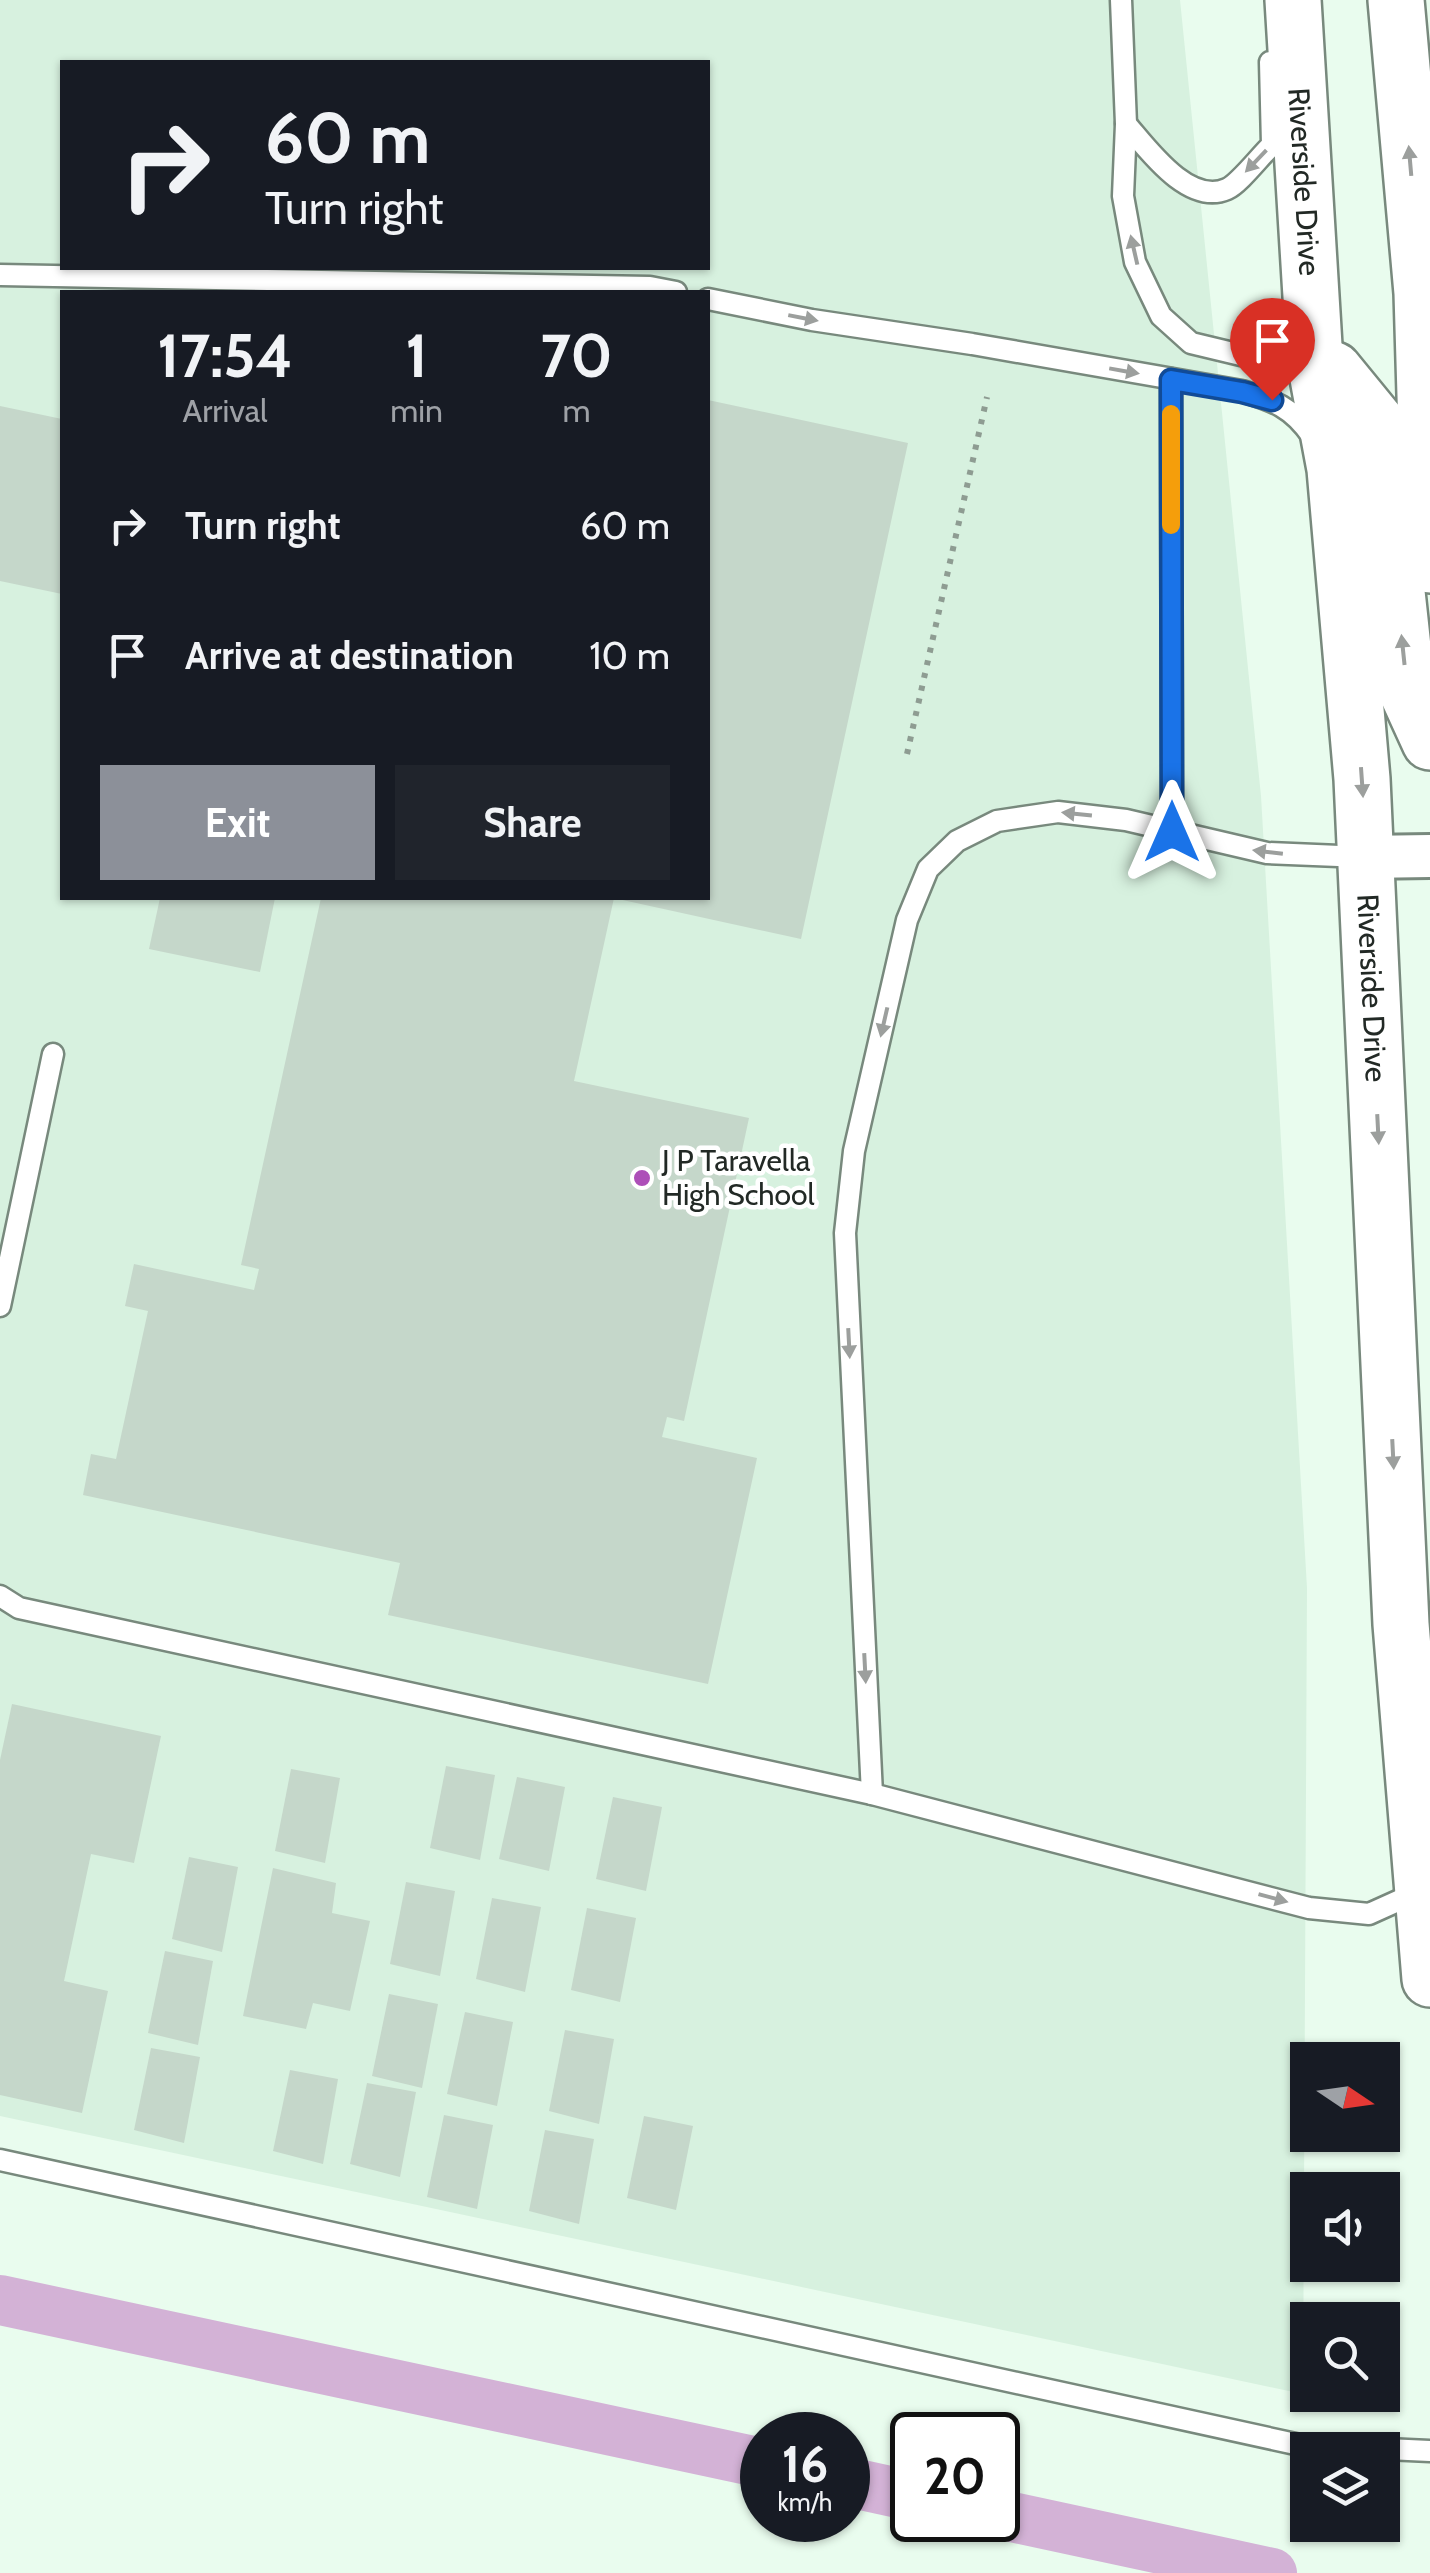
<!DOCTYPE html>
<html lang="en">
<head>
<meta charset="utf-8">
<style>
	:root { --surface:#171b24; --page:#20242c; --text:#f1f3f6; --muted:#9ea1a6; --accent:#8c9099 }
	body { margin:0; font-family:Cabin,sans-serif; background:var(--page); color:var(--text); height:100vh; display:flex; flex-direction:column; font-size:38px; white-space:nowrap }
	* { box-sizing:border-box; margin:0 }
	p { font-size:32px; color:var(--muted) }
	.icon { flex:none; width:55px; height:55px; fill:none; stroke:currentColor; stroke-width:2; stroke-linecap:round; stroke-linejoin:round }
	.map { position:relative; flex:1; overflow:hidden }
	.panel { position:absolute; left:60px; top:290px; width:650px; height:610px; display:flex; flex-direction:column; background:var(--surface); border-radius:0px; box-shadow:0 2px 8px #0004 }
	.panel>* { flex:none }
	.hud { position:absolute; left:60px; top:60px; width:650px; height:210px; border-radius:0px; box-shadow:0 2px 8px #0004; background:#171b24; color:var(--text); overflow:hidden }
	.needle { width:65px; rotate:103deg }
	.buttons { position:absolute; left:1290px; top:2042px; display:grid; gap:20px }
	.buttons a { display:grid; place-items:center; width:110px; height:110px; border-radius:0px; background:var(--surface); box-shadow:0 2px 8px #0004; font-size:50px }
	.speed { position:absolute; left:740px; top:2412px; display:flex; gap:20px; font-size:50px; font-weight:700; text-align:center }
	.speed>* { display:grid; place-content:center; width:130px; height:130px; border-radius:50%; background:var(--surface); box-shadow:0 2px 8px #0004; line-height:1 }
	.speed small { font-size:25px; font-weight:400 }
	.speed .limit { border:5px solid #111; border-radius:15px; background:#fff; color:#111 }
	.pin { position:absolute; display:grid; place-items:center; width:85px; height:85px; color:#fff; margin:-102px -42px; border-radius:50% 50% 50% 0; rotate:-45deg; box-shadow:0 0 10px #0007 }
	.pin .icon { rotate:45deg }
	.me { position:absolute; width:110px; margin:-55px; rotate:0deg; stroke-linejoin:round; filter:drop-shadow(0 0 8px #0008) }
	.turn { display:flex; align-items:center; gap:35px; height:210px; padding:0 40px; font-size:45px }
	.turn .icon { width:130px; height:130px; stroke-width:2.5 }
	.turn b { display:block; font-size:70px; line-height:85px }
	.eta { display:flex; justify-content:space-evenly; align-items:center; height:170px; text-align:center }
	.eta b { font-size:60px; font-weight:700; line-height:70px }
	.primary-button { display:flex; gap:20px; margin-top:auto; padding:20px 40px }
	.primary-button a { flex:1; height:115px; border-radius:0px; background:var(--accent); color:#fff; font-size:40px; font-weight:700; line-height:115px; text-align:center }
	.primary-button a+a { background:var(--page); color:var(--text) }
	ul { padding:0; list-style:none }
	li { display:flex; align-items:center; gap:30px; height:130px; padding:0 40px }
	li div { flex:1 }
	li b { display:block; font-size:38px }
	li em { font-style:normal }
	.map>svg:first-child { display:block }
</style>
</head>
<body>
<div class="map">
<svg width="1430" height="2573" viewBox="0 0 1430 2573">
	<rect width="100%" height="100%" fill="#e9fcee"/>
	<path fill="#d7f1df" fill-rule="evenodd" d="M0,0H1180L1261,796L1307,1588L1303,2394L0,2116ZM62,62H708V268H62ZM62,292H708V898H62Z"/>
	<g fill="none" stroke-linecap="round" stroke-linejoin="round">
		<g stroke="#d3b2d6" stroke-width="50">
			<polyline points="0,2300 762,2463"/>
			<polyline points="848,2482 912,2496"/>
			<polyline points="998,2514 1272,2573"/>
		</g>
	</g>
	<g fill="#c5d7ca">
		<polygon points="708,400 908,443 801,939 618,899 708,898"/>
		<polygon points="0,406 62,419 62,594 0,581"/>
		<polygon points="160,898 275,898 260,972 149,949"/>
		<polygon points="321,898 614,898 574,1081 749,1118 684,1421 667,1417 662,1437 757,1458 708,1684 388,1615 400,1563 83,1495 91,1454 116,1459 148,1311 125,1306 134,1264 254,1290 259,1269 241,1265"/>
		<polygon points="12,1704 161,1736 134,1863 91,1854 64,1981 108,1991 82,2113 0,2095 0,1760"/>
		<polygon points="446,1766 495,1775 480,1860 430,1848"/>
		<polygon points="291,1769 340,1778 325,1863 275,1851"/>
		<polygon points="517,1777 565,1787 549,1871 499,1859"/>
		<polygon points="613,1797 662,1807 646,1891 596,1879"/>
		<polygon points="189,1857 238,1867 222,1952 172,1939"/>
		<polygon points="273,1868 336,1883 332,1913 370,1921 350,2011 313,2003 306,2029 243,2016"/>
		<polygon points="406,1882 455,1891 440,1976 390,1964"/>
		<polygon points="492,1898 541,1907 525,1992 476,1979"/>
		<polygon points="587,1908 636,1918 620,2002 571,1990"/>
		<polygon points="165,1951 213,1961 198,2045 148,2033"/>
		<polygon points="389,1994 438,2004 422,2088 372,2076"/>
		<polygon points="465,2012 513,2022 497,2106 447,2094"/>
		<polygon points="565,2030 614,2039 599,2124 549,2111"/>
		<polygon points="151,2048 200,2057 184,2143 134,2130"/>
		<polygon points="290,2070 338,2079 323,2164 273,2151"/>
		<polygon points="367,2083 416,2092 400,2177 350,2164"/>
		<polygon points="444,2115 493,2125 477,2209 427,2197"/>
		<polygon points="644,2116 693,2126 676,2210 627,2198"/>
		<polygon points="545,2130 594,2139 579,2224 529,2211"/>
	</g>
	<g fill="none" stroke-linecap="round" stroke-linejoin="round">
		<g stroke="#78897d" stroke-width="25">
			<g id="lane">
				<polyline points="1121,0 1126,124 1123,196 1135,262 1161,316 1191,343 1241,355 1313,361"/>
				<path d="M1126,124C1147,148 1188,206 1227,189C1239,184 1261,155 1272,145L1270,62"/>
				<polyline points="0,275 650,287 676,292"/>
				<path d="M708,299L812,320L972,344L1242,391C1274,401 1292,407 1312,436"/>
				<polyline points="1171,379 1172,832"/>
				<polyline points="0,1306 53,1054"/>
				<polyline points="0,1596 19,1608 872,1794 1309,1908 1369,1914 1420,1891"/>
				<polyline points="872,1794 845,1233 854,1151 907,920 928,869 957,841 997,821 1058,812 1126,820 1267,853 1363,857"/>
				<polyline points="0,2160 1300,2445 1430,2451"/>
			</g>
		</g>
		<g stroke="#78897d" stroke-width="48">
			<polyline id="street" points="1365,857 1430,856"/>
		</g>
		<g stroke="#78897d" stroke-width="60">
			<g id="secondary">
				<path id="s1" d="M1293,0L1315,362L1335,469L1362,779L1401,1624L1430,1979"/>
				<polyline points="1396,0 1422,293 1430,565"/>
				<polyline points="1315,362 1334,370 1379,425 1408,694 1430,742"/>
			</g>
		</g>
		<polyline stroke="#8e9c92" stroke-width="6" stroke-dasharray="5 8" stroke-linecap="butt" points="907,754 987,397"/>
		<use href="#lane" stroke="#fff" stroke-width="20"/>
		<use href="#street" stroke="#fff" stroke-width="42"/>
		<use href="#secondary" stroke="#fff" stroke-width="55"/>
	</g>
	<defs><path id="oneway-solid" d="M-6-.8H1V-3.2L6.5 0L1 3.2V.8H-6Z" transform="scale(2.5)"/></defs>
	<g fill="#9c9f9d">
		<use href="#oneway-solid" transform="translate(1256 161) rotate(134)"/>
		<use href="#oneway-solid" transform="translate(1410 161) rotate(-95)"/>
		<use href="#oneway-solid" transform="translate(1134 250) rotate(-103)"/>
		<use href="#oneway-solid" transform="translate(803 318) rotate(11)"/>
		<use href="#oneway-solid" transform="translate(1124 371) rotate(10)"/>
		<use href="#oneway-solid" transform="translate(1403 650) rotate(-96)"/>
		<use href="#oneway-solid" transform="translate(1362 782) rotate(86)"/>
		<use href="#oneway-solid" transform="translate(1077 814) rotate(-174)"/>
		<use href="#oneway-solid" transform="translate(1268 852) rotate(-173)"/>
		<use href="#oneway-solid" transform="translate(884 1022) rotate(103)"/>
		<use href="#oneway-solid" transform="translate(1378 1129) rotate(87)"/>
		<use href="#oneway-solid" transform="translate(849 1343) rotate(87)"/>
		<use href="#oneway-solid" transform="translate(1393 1454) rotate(87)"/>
		<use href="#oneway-solid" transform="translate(865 1668) rotate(87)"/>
		<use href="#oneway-solid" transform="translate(1273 1898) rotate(15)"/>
	</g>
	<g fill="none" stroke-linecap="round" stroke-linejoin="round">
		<g stroke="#114b97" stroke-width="25">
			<polyline id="route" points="1172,832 1171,380 1242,392 1272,400"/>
		</g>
		<use href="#route" stroke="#1a73e8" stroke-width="18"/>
		<polyline stroke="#f59e0b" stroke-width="18" points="1171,414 1171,525"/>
	</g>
	<circle fill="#ad4fb8" stroke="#fff" stroke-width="4" cx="642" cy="1178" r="10"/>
	<g text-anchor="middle" stroke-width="9" stroke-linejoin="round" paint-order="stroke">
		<g font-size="30" fill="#222925" stroke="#fff">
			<text dy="10" stroke="none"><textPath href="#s1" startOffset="182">Riverside Drive</textPath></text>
			<text dy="10" stroke="none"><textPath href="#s1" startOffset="992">Riverside Drive</textPath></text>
		</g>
		<g font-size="30" fill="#222925" stroke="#fff" text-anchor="start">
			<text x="662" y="1171">J P Taravella<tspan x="662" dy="34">High School</tspan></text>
		</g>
	</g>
</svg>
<div class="buttons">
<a><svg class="needle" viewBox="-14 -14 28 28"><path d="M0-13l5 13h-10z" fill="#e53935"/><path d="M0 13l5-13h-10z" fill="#9ea1a6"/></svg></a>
<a><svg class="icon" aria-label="sound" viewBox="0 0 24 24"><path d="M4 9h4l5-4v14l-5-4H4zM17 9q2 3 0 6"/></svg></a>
<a><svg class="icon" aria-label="search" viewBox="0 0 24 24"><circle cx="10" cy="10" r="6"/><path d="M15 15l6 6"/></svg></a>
<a><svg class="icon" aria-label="layers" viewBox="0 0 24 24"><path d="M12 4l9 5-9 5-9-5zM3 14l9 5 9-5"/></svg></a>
</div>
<div class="speed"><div>16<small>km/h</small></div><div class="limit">20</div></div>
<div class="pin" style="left:1272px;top:400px;background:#d93025"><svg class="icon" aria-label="arrive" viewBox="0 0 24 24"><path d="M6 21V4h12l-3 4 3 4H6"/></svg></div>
<svg class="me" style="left:1172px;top:832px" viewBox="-20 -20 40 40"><path d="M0-17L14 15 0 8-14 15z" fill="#1a73e8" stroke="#fff" stroke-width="4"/></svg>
<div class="hud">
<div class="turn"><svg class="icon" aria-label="right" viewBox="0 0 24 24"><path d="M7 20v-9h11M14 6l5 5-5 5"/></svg><div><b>60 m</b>Turn right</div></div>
</div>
<section class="panel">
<div class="eta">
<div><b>17:54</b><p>Arrival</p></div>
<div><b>1</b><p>min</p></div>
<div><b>70</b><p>m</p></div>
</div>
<ul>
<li><svg class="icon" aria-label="right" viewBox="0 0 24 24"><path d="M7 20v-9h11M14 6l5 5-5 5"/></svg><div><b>Turn right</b></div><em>60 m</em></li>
<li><svg class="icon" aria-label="arrive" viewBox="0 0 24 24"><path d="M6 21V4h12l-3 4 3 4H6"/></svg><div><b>Arrive at destination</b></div><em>10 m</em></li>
</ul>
<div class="primary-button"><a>Exit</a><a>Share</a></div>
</section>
</div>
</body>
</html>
